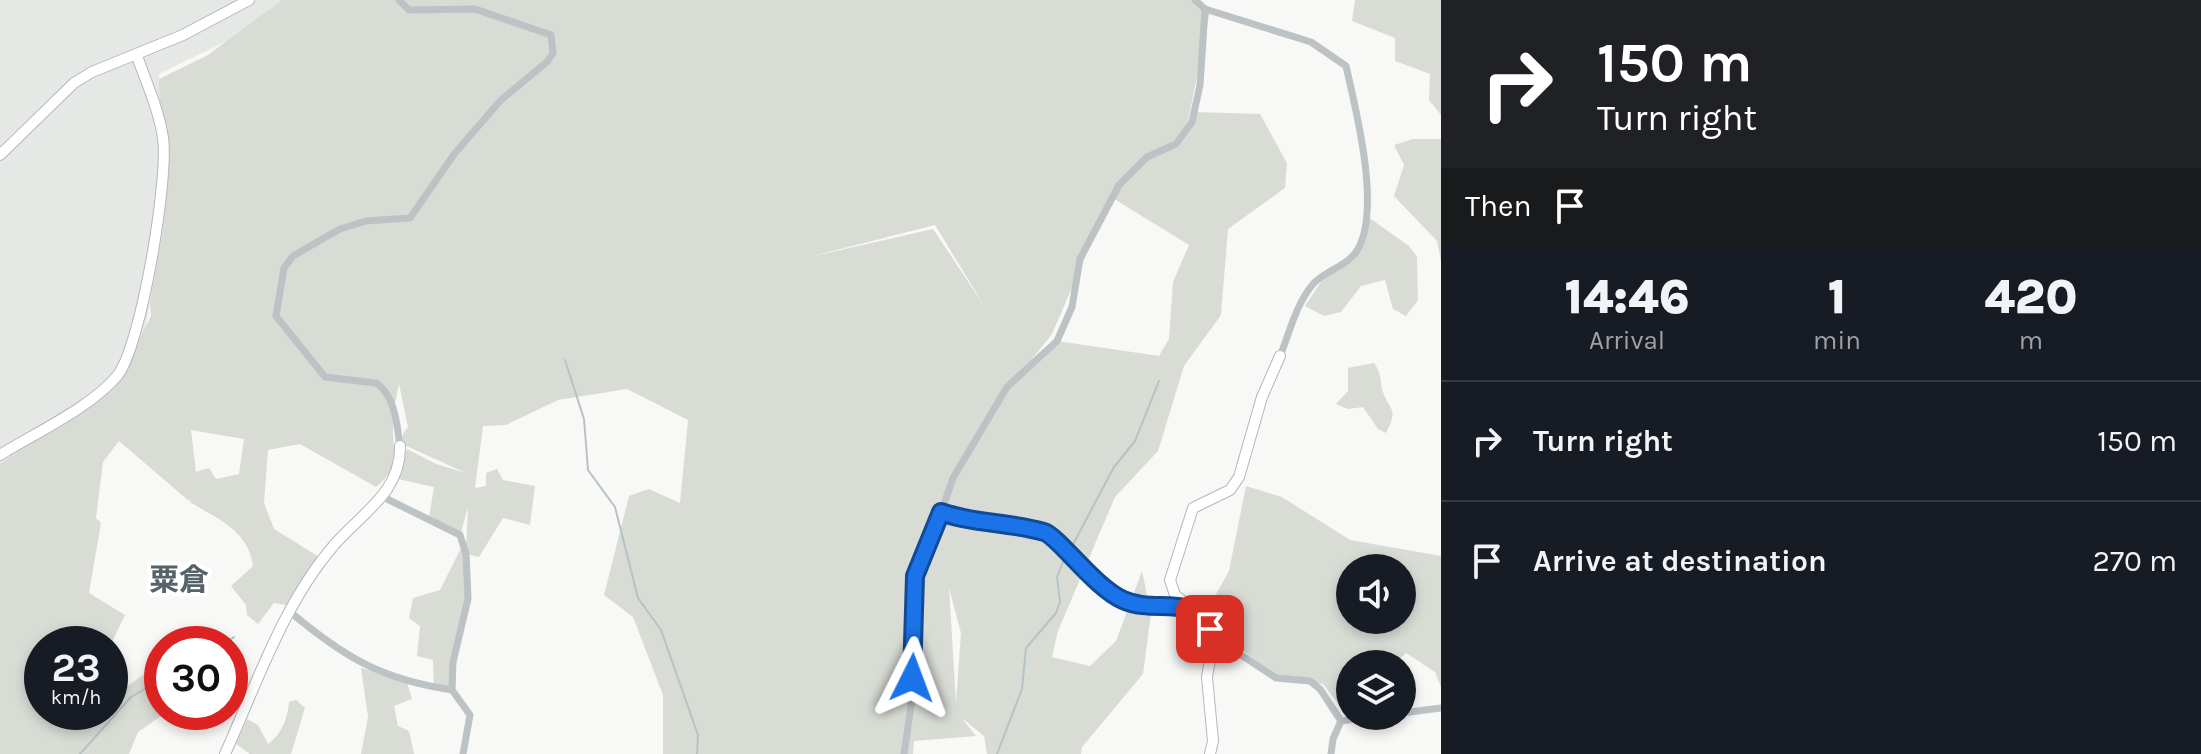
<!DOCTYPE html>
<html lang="en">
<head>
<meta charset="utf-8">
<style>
	:root { --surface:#171b24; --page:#242831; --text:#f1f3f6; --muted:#9ea1a6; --line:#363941 }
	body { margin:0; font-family:Karla,"Noto Sans JP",sans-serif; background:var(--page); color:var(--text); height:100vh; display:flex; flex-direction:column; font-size:30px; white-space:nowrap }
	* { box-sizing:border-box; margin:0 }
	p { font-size:26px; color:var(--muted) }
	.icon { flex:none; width:44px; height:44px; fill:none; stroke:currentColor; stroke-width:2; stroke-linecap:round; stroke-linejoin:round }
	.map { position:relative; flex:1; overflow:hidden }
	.side { display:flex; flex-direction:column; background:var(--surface); width:760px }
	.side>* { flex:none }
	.guide { background:#202124; color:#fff; overflow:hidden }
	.controls { position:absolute; left:1336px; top:554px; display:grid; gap:16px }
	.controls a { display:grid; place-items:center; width:80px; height:80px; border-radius:50%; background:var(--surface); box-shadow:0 4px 12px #0003; font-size:40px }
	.speed { position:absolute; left:24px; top:626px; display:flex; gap:16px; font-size:40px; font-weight:700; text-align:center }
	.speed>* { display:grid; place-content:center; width:104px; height:104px; border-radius:50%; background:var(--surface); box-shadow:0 4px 12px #0003; line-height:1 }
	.speed small { font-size:20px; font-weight:400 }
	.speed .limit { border:12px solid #d22; background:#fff; color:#111 }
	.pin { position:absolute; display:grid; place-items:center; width:68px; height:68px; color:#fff; margin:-34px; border-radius:16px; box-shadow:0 4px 12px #0006 }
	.me { position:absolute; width:88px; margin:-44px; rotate:3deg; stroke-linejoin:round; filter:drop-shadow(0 0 6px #0008) }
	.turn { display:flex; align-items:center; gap:28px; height:168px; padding:0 24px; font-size:36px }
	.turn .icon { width:104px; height:104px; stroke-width:2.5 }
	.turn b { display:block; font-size:56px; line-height:68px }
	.then { display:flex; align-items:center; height:76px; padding:0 24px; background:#0003; gap:16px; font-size:30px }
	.eta { display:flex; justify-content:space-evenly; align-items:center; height:136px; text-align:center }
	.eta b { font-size:48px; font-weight:800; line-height:56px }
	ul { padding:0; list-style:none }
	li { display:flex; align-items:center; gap:24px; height:120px; padding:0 24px; border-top:2px solid var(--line) }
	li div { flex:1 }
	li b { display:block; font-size:30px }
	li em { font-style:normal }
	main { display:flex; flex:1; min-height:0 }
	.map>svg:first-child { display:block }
</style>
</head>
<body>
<main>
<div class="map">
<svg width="1441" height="754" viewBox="0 0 1441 754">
	<rect width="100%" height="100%" fill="#f8f8f6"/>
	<polygon fill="#e6e8e6" points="0,0 282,0 229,40 159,74 170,190 136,382 0,465"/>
	<g fill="#d8dcd5" fill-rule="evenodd">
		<path d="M282,0H1196L1210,11L1185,136L1195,112L1260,114L1287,163L1285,188L1228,229L1221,315L1184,366L1158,451L1115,497L1058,631L1052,657L1090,666L1116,641L1142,571L1151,614L1143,674L1082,747L1081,754H987L984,736L962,718L976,736L914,741L913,754H663V695L633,617L604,595L629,496L649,489L680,503L688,420L627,389L558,400L506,425L483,426L475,488L486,486V473L497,469L503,480L535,486L530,525L503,518L479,557L466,554L467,592L452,688L434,687L433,660L417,656L420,626L409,618L413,598L440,590L463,544L466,549L468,507L460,536L429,518L434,487L398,479L407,449L436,464L466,473L402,444L403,434L408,427L399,384C396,396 394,410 393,423C392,451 402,466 376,487L300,444L268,450L264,503L274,529L319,557L286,605L274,603L258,624L247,615L246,605L231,586L253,566C248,530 219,520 190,502L192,499L189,501L119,441L103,462L96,518L101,523L89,593L125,615L110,646L42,644V712H110V687L123,689L149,671L162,673V712H167L138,732L129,754H0V464L114,389L151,316L150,302L163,230L159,79L208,55ZM1111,197L1189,245L1173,282L1169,339L1159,356L1057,341L1025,368L1052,334ZM935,225L985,307L933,229L805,258ZM191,430L244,439L239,474L216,479L209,468L196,472ZM949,588L961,633L956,703Z"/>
		<polygon points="1355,0 1441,0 1441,115 1429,100 1430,74 1395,61 1395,38 1352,21"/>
		<polygon points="1413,139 1441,139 1441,261 1437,241 1394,196 1404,165 1394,145"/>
		<polygon points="1368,217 1409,246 1417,257 1418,300 1406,316 1393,309 1385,280 1361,286 1341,312 1324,316 1305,306 1321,282 1352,257"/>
		<path d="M1374,363C1381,373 1380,378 1382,389C1388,411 1400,406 1386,433L1378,429L1363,407L1348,409L1336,404L1348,391V368Z"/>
		<path d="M1246,486L1282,497L1350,540L1441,556V687L1435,672L1406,653L1393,664H1350V702L1342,709L1323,684L1278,678L1222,634L1205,614L1229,571ZM1350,568H1402V620H1350Z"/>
		<polygon points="361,668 406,679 412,699 394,706 398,726 409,731 414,754 361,754 368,717"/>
		<path d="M296,700L305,708L291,754H250L236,744L247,719L258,725L268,744C281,735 288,718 289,702Z"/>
	</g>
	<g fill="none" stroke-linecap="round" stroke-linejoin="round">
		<g stroke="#b6c3c6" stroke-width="2">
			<polyline points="565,360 584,419 588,470 615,507 638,598 661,630 698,735 697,754"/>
			<polyline points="1069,552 1114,467 1135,441 1159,381"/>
			<polyline points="223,644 234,637"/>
			<polyline points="80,754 131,697 162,679"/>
			<polyline points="997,754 1022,689 1026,648 1056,613 1060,602 1057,577 1065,557"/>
		</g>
		<g stroke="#b2b8bc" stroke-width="12">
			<g id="secondary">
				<polyline points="0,155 74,83 92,72 183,35 249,0"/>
				<path d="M0,455C35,433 90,408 117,376C141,348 169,177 163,138C159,110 146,82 137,56"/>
				<path d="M225,754C257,683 283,604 335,544C362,513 401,492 400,446"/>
				<polyline points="1210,754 1213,741 1207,677 1214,637 1203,617 1175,595 1170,580 1193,508 1230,490 1239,477 1262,397 1280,356"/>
			</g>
		</g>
		<g stroke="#bdc2c5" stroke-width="7">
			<path d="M399,0L409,10L475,9L551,35L553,53L548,61L501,100L455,153L410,218L366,221L340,229L293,256L284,268L276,316L325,377L376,383C395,395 397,425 400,446"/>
			<path d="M1195,0L1205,9L1311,42L1346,66C1356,110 1381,208 1358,249C1349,265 1327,270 1314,283C1296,303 1290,332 1280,356"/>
			<polyline points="383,497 460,535 466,554 468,599 453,662 452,690 470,715 463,754"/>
			<path d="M941,512C962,519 1039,527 1049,534C1058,541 1066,553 1074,562C1110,600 1137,608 1189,606"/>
			<path d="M289,611C344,657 380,679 452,690"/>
			<polyline points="1214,637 1276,678 1310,681 1320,689 1341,721"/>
			<polyline points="1402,713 1441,708"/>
			<polyline points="904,754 911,706 915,576 927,553 953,478 1007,387 1057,341 1072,307 1080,259 1119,185 1147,157 1176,144 1192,122 1200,85 1205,9"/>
			<polyline points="1331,754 1333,739 1341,721 1372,716"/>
		</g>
		<use href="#secondary" stroke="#fff" stroke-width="10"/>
	</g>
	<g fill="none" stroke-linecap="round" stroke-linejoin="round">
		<g stroke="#114b97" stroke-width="20">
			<path id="route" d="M912,678L915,576L941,512C974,524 1010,522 1044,532C1058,536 1094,587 1123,600C1157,615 1189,592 1210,629"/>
		</g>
		<use href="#route" stroke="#1a73e8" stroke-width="14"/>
	</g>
	<g text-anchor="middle" stroke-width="8" stroke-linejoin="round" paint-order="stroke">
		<g font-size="30" font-weight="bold" fill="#576369" stroke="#fff">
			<text x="179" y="590">粟倉</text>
		</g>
	</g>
</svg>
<div class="controls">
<a><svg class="icon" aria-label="sound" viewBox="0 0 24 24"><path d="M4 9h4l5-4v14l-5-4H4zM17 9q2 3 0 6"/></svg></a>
<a><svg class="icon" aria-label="layers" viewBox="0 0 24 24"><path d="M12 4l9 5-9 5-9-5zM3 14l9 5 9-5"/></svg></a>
</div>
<div class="speed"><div>23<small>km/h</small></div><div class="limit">30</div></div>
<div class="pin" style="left:1210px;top:629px;background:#d93025"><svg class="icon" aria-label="arrive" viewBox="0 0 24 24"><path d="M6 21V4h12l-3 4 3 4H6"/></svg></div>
<svg class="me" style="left:912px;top:678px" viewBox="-20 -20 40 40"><path d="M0-17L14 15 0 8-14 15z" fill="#1a73e8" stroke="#fff" stroke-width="4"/></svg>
</div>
<section class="side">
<div class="guide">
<div class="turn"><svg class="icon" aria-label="right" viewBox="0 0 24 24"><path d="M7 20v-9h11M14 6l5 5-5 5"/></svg><div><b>150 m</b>Turn right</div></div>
<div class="then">Then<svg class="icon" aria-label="arrive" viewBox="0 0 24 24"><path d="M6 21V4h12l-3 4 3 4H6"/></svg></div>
</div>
<div class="eta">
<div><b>14:46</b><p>Arrival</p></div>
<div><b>1</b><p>min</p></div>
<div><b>420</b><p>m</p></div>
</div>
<ul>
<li><svg class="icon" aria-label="right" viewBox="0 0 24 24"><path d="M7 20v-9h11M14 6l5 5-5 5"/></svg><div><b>Turn right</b></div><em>150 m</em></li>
<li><svg class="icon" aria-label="arrive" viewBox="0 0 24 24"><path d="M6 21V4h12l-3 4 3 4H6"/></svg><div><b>Arrive at destination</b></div><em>270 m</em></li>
</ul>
</section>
</main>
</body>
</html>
